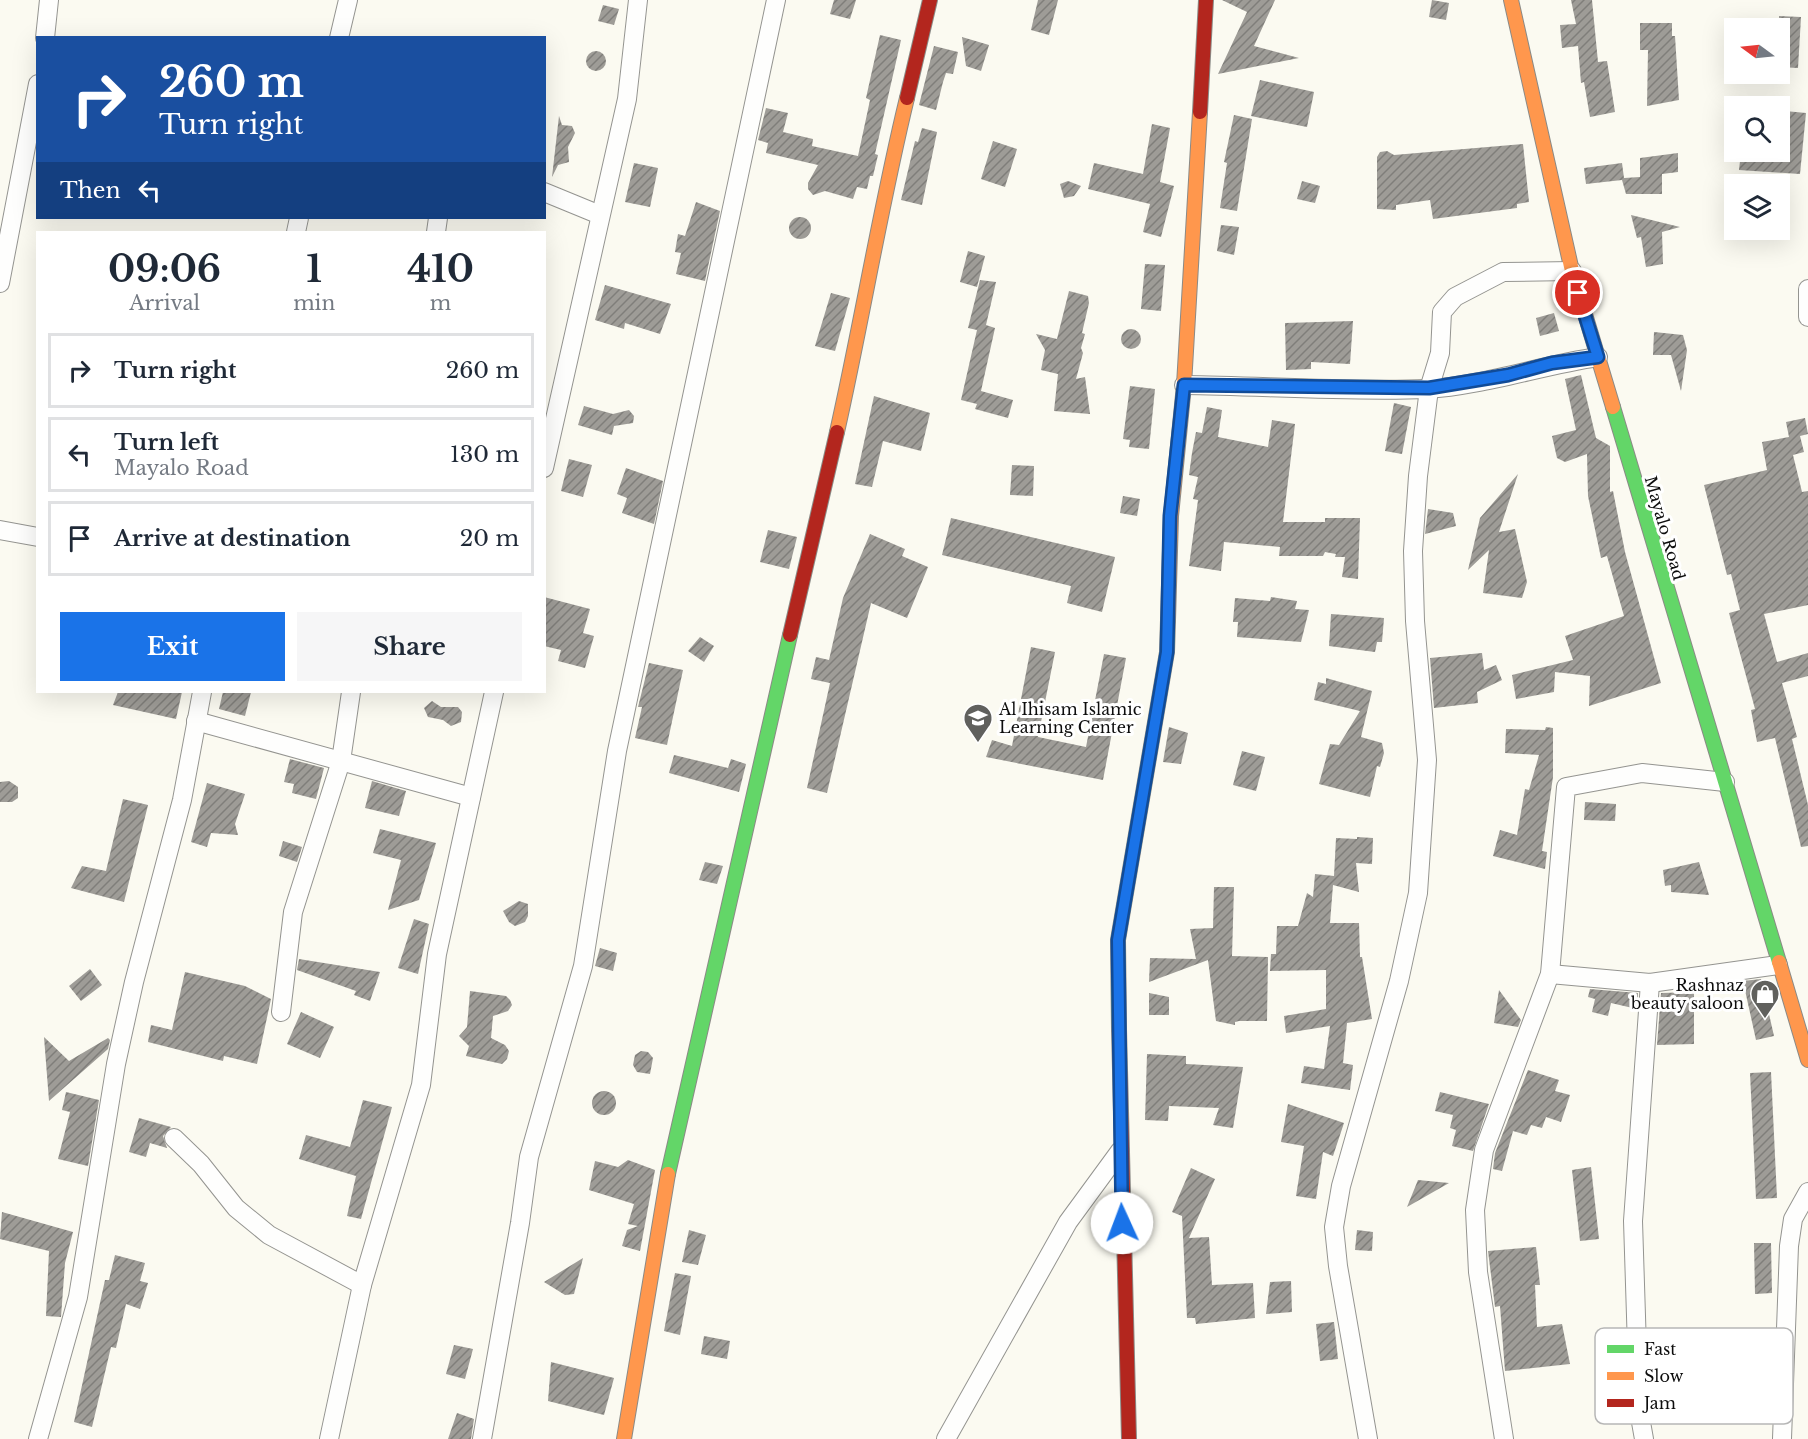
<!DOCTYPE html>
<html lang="en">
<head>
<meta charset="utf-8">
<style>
	:root { --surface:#fff; --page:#f6f6f7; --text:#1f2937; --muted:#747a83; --line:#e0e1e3; --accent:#1a73e8 }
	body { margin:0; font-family:"Libre Baskerville",serif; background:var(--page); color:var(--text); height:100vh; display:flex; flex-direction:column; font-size:22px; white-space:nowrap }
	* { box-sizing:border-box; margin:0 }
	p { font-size:20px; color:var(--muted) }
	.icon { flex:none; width:33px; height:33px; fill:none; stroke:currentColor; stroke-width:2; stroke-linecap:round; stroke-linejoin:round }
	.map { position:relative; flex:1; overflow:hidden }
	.panel { position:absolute; left:36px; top:231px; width:510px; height:462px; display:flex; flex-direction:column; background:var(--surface); border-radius:0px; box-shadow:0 6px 24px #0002 }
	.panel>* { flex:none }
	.guide { position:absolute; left:36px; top:36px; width:510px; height:183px; border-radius:0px; box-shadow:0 6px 24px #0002; background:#1a4fa0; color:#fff; overflow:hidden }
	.needle { width:39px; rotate:285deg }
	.fabs { position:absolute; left:1724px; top:18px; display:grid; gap:12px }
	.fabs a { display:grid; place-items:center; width:66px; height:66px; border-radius:0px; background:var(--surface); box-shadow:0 6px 24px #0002; font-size:30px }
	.pin { position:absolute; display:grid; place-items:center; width:51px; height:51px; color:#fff; margin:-26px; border:3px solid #fff; border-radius:50%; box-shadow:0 2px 6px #0007 }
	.me { position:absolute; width:66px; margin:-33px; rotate:358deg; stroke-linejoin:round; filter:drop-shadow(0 0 4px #0008) }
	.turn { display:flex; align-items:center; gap:21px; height:126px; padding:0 24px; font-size:27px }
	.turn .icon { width:78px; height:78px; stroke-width:2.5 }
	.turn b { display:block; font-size:42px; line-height:51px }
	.then { display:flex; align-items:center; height:57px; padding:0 24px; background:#0003; gap:12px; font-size:22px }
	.eta { display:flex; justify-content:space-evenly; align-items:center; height:102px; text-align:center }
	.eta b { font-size:36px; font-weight:800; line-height:42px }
	.cta { display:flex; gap:12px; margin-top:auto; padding:12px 24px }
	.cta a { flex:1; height:69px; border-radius:0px; background:var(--accent); color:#fff; font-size:24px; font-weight:800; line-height:69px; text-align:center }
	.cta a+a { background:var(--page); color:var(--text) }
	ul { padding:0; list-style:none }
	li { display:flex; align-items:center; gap:18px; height:75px; margin:0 12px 9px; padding:0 12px; border:3px solid var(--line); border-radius:0px }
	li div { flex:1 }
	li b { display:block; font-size:22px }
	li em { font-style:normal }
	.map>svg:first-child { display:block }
</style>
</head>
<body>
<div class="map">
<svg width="1808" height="1439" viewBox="0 0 1808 1439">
	<defs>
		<pattern id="building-hatch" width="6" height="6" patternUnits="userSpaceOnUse" patternTransform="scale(1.5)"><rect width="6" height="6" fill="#9e9c97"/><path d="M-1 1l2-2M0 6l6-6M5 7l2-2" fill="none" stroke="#7f7e7a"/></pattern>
	</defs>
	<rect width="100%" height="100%" fill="#fbfaf1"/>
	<g fill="url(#building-hatch)">
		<polygon points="834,0 856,0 850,19 830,14"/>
		<polygon points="1038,0 1058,0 1049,35 1031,30"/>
		<polygon points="1222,0 1275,0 1254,46 1299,58 1218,74 1247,12"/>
		<polygon points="1432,0 1449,3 1446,20 1429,17"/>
		<polygon points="1571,0 1592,0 1598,62 1607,61 1615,112 1590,117 1584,82 1581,83 1578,46 1562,48 1560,25 1576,24"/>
		<polygon points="603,5 619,9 614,25 598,21"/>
		<polygon points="1779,16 1801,17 1798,68 1779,67"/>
		<polygon points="1640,23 1672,23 1672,36 1675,36 1679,100 1647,106 1648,50 1640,50"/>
		<polygon points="880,35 901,40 875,154 878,155 873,176 870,176 867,189 857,187 853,199 825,191 813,195 808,189 808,183 818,165 766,153 768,143 758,140 766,108 788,113 783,132 813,139 812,146 858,156 870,100 866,98"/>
		<polygon points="962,37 989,45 981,71 966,66"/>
		<polygon points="934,46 958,52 953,74 946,73 943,82 936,110 919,105"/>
		<circle cx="596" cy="61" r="10"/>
		<polygon points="1260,80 1314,92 1307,127 1251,116"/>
		<polygon points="1785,111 1806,113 1800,174 1739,170 1741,152 1781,152"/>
		<polygon points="1234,115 1252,119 1237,211 1220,208 1227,163 1224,162"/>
		<polygon points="559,116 562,125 572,126 575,133 568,147 569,162 558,165 552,177"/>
		<polygon points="1152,124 1170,128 1160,182 1174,186 1161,237 1143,232 1150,204 1088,189 1094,163 1143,174"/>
		<polygon points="922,128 937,132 922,205 901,200 915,141 918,142"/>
		<polygon points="993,141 1017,149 1005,187 981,179"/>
		<polygon points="1523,144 1529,202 1517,204 1517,208 1433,219 1430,200 1396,205 1396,210 1377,209 1377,157 1380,152 1387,151 1394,155"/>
		<polygon points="1678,153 1678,172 1662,174 1662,194 1626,194 1622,180 1586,184 1584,168 1622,163 1624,178 1640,177 1640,158"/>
		<polygon points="634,163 658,168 650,207 625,202"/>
		<polygon points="1068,181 1081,186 1074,196 1064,198 1060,184"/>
		<polygon points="1302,181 1320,186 1315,203 1297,199"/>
		<polygon points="696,202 720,211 705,281 676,274 681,253 675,252 678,234 685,236"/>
		<polygon points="1631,215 1680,227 1662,232 1663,264 1646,267 1641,237 1637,238"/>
		<circle cx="800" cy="228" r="11"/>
		<polygon points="1221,225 1239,227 1234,255 1217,251"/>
		<polygon points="968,251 985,256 977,287 960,282"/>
		<polygon points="1145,264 1165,265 1161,311 1141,309"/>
		<polygon points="980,280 996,282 986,325 995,328 981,391 1013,400 1008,418 975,409 977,404 961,400 977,330 968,328"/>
		<polygon points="605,285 671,304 660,334 625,323 624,329 595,320"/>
		<polygon points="1069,291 1088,296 1089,303 1082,333 1085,334 1081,348 1083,353 1076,379 1085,377 1090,414 1054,411 1058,374 1041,370 1045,350 1036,334 1057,339"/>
		<polygon points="831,293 850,298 835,351 815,346"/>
		<polygon points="1554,313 1559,331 1540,336 1536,318"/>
		<polygon points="1353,321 1350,364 1311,362 1311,369 1286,370 1285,323"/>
		<circle cx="1131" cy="339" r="10"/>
		<polygon points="1654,332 1683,335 1687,350 1681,391 1671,355 1653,355"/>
		<polygon points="1581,375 1596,438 1610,446 1610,492 1613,491 1625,552 1661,683 1589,706 1590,676 1555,672 1554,692 1516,699 1512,675 1573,660 1565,636 1624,616 1607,556 1601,558 1588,496 1587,454 1565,462 1557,458 1552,436 1576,430 1565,379"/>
		<polygon points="1130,386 1155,389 1149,449 1129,447 1130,440 1123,439"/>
		<polygon points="874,396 930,413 921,451 883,441 872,487 855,484"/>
		<polygon points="1394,403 1411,407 1402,454 1385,451"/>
		<polygon points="584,406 613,414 629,410 634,416 633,423 614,426 612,435 578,425"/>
		<polygon points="1207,407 1222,410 1218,437 1268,447 1272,420 1295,424 1283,522 1325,522 1325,518 1360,518 1358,579 1342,577 1345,557 1335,557 1336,554 1325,552 1323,556 1279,556 1280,547 1224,542 1221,571 1189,566 1198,500 1193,499 1198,477 1189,475 1192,453 1196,432 1202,433"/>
		<polygon points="1805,418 1808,434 1800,436 1804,452 1793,455 1802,492 1808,491 1808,605 1764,614 1777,662 1808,653 1808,676 1782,683 1797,737 1792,739 1808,805 1808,846 1801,847 1775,738 1757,742 1751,710 1755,709 1729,613 1740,610 1731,574 1727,575 1704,485 1767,470 1762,442 1789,437 1786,422"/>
		<polygon points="569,459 592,465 583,497 561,491"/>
		<polygon points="1012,465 1034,466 1033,496 1010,495"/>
		<polygon points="626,468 663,481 654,524 622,513 627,498 617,494"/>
		<polygon points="1518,474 1499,532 1515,529 1527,582 1522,598 1483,593 1489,550 1468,570 1480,518"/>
		<polygon points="1123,496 1140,499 1137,516 1120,513"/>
		<polygon points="1428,509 1453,513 1456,526 1425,534"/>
		<polygon points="951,518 1115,557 1102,612 1067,603 1071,586 942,555"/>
		<polygon points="768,530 797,537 789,569 760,562"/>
		<polygon points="870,534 905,549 902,556 928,567 907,618 871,603 827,793 807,788 830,683 811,679 816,657 829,660 843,598"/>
		<polygon points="544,597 590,609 583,633 594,636 585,668 558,661 561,650 544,646"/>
		<polygon points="1271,597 1297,601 1295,609 1309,610 1301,642 1237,637 1238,622 1233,622 1235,598 1270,601"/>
		<polygon points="1331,614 1384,618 1382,642 1377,642 1375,652 1329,646"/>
		<polygon points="700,637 714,646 704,662 688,651"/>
		<polygon points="1031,647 1055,652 1038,737 1086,747 1104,654 1126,658 1103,780 986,757 992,740 1012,746"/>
		<polygon points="1482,653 1484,670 1496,665 1502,680 1477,692 1478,703 1434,708 1430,658"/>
		<polygon points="649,663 683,670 667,745 635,738 642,707 638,707"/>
		<polygon points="1326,678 1372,691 1361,737 1382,743 1384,753 1380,767 1377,766 1370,797 1319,784 1330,744 1339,745 1360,711 1314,700 1318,682 1326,684"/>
		<polygon points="118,692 182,692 176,719 113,705"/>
		<polygon points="223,692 251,692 245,716 219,709"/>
		<polygon points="432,701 441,707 458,707 462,712 461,722 451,726 443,720 428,717 424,708"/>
		<polygon points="1169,727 1188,733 1181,764 1163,762"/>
		<polygon points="1546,727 1553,728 1553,777 1542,851 1547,852 1545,869 1493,856 1500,830 1517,835 1525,789 1529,790 1539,755 1505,753 1506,729 1545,730"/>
		<polygon points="1242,751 1265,757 1256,791 1233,785"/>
		<polygon points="674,755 728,768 731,759 746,764 739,792 669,773"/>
		<polygon points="290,759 324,768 316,799 292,793 294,784 284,782"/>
		<polygon points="9,781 18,787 18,798 12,802 0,802 0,782"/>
		<polygon points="372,781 406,791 399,816 365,808"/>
		<polygon points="207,783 245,794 235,824 238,835 211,833 207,847 191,842"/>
		<polygon points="123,799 148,805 124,902 71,888 82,866 106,871"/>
		<polygon points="1585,802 1616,804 1615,821 1584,820"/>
		<polygon points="380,829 436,843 419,900 388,910 401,860 373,853"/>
		<polygon points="1357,837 1373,838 1372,864 1356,863 1359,892 1333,885 1330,923 1359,923 1360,957 1362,957 1372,1019 1347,1023 1343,1063 1353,1065 1350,1090 1301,1083 1304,1066 1324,1069 1330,1026 1286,1033 1284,1016 1326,1009 1326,970 1270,971 1271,954 1276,954 1277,926 1298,926 1307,893 1313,897 1315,874 1334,876 1336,838 1357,839"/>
		<polygon points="283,841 302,847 297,862 279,856"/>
		<polygon points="705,862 723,866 717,884 699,880"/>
		<polygon points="1699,862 1709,895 1671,892 1671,885 1665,886 1663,870"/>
		<polygon points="1214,887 1234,887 1232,956 1268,957 1267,1021 1239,1021 1235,1022 1235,1025 1216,1021 1208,960 1149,982 1150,958 1196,959 1190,929 1213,928"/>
		<polygon points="519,901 528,904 528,916 525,922 515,926 509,922 503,911"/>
		<polygon points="414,919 429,924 418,974 398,968"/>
		<polygon points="600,948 617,953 613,971 595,966"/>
		<polygon points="299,959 380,972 370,1001 354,995 356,991 297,970"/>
		<polygon points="90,969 102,985 81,1001 69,986"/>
		<polygon points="185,972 245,986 271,999 257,1064 224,1056 223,1061 148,1042 151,1025 172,1030"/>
		<polygon points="1761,979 1774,1036 1756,1040 1743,981"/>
		<polygon points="1590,989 1638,993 1637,1009 1611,1003 1608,1016 1592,1012 1595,999 1588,997"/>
		<polygon points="1499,990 1521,1020 1518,1027 1494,1023"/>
		<polygon points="470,991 506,996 510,1000 512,1005 508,1011 493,1016 491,1038 505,1045 509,1051 507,1059 502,1064 466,1056 469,1046 459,1036 467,1027"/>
		<polygon points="1694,992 1694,1044 1657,1045 1661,993"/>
		<polygon points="1149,993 1169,997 1169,1015 1149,1015"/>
		<polygon points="301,1012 334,1027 320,1058 287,1044"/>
		<polygon points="44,1037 69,1061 108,1038 110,1040 108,1049 49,1101"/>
		<polygon points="641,1051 648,1052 653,1058 650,1074 637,1072 633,1065 635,1055"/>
		<polygon points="1147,1054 1186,1056 1186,1064 1243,1067 1233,1128 1213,1125 1219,1108 1169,1106 1168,1121 1145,1120"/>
		<polygon points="1528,1070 1559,1080 1555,1091 1570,1095 1561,1122 1546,1117 1542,1128 1531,1125 1527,1135 1513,1131 1502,1171 1493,1169 1495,1153"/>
		<polygon points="1771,1072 1777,1198 1756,1199 1750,1073"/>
		<circle cx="604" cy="1103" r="12"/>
		<polygon points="66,1092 99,1100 88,1166 58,1159 70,1112 62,1110"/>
		<polygon points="1440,1092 1489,1104 1473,1151 1452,1146 1456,1130 1450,1128 1453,1115 1435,1111"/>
		<polygon points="363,1100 392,1107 361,1219 347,1216 356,1176 299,1159 306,1135 350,1147"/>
		<polygon points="1288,1104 1344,1123 1333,1156 1323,1152 1316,1199 1296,1196 1304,1146 1281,1142"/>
		<polygon points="139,1118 171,1127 163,1136 167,1148 150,1143 146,1157 129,1152"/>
		<polygon points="628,1160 655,1170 640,1251 622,1246 627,1230 638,1226 628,1224 634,1204 589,1190 595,1161 618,1167"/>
		<polygon points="1591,1167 1599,1239 1580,1241 1572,1170"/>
		<polygon points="1191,1168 1215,1179 1189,1238 1209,1237 1212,1285 1253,1283 1255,1318 1196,1324 1195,1318 1187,1318 1182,1216 1172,1212"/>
		<polygon points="1418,1180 1449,1183 1407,1207"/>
		<polygon points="2,1212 73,1232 65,1263 61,1317 46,1316 49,1251 0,1239"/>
		<polygon points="689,1230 706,1235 698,1265 682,1262"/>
		<polygon points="1357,1230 1373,1232 1372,1251 1355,1250"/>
		<polygon points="1754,1243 1771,1243 1772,1293 1755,1294"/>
		<polygon points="1536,1247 1540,1285 1535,1285 1537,1327 1562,1324 1570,1364 1505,1371 1500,1306 1495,1307 1488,1251"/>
		<polygon points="115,1255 145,1263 140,1281 148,1283 140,1309 126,1304 116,1348 111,1347 92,1427 74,1422 105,1280 109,1280"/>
		<polygon points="583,1258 574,1294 565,1295 544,1282"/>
		<polygon points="675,1273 691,1276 680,1335 664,1331"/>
		<polygon points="1291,1281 1292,1312 1266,1314 1270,1282"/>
		<polygon points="1334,1322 1338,1359 1320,1361 1316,1324"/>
		<polygon points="704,1336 730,1341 727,1359 701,1354"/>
		<polygon points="454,1345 473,1349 465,1379 446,1374"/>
		<polygon points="551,1362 614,1378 604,1415 548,1401"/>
		<polygon points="457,1413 474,1419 471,1439 448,1439"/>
	</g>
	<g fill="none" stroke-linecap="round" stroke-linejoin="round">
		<g stroke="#949490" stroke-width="20">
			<g id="street">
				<polyline points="45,38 49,0"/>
				<polyline points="339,38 348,0"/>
				<polyline points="544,192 600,215"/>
				<polyline points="296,232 299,218"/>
				<polyline points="436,232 438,218"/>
				<polyline points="0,283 38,84"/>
				<polyline points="1808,289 1808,317"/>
				<path d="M1184,385C1264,386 1346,392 1427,389C1481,386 1543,365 1598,357"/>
				<polyline points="544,468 627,99 638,0"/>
				<polyline points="0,530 38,537"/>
				<polyline points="196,721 471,797"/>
				<polyline points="1550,974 1650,983 1778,965"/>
				<polyline points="281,1012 293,912 341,761 351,692"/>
				<polyline points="174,1138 201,1164 236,1208 269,1235 362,1285"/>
				<polyline points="38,1439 78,1297 116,1064 134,982 182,800 202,692"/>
				<polyline points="329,1439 362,1285 421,1085 437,954 494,692"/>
				<polyline points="482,1439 520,1223 529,1157 583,966 617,751 776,0"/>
				<polyline points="946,1439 1068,1222 1120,1151"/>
				<polyline points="1368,1439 1338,1266 1334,1227 1341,1186 1399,981 1418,893 1427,760 1415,621 1413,551 1418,476 1429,389 1440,353 1442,312 1455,297 1503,272 1572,271"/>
				<polyline points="1504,1439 1478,1272 1475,1210 1484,1150 1550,974 1566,787 1642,773 1725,782"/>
				<polyline points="1644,1439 1639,1411 1633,1221 1650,983"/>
				<polyline points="1782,1439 1789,1246 1793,1219 1808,1192"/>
			</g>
		</g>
		<g stroke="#8b8a86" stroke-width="16">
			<g id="fast">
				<polyline points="1613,407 1779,962"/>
				<polyline points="1119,1029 1118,940 1167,652 1168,620"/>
				<polyline points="668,1174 790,635"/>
			</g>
		</g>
		<g stroke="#8b8a86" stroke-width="16">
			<g id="slow">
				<polyline points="1511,0 1572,271 1613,407"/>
				<path d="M837,432C862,321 880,209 907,98"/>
				<polyline points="1168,620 1171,516 1184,385 1200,112"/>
				<polyline points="1779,962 1808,1060"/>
				<polyline points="624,1439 668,1174"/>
			</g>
		</g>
		<g stroke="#8b8a86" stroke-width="16">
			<g id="jam">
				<polyline points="907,98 930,0"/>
				<polyline points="1200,112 1206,0"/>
				<polyline points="790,635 837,432"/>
				<polyline points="1119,1029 1129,1439"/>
			</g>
		</g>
		<use href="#street" stroke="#fefefd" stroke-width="18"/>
		<use href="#fast" stroke="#63d668" stroke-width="14"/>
		<use href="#slow" stroke="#ff974d" stroke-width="14"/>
		<use href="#jam" stroke="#b3261e" stroke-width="14"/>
	</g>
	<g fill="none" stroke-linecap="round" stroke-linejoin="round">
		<g stroke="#114b97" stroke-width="15">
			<polyline id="route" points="1122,1223 1118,940 1167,652 1170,516 1184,385 1429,388 1508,375 1552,363 1598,357 1578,293"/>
		</g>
		<use href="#route" stroke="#1a73e8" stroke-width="10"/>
	</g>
	<defs>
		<g id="school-pin" transform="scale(1.5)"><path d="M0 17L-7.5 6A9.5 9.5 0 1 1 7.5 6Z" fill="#60605d" stroke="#fff"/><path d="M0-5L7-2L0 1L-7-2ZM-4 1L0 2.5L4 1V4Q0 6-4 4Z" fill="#fff"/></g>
		<g id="shop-pin" transform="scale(1.5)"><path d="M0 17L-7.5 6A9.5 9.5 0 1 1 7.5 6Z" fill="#60605d" stroke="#fff"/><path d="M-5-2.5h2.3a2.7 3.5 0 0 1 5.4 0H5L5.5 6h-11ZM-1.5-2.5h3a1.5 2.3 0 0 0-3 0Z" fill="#fff"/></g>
	</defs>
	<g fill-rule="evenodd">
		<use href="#school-pin" x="978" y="718"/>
		<use href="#shop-pin" x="1765" y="994"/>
	</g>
	<g text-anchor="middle" stroke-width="6" stroke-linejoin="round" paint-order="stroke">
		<g font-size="16" fill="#0d0d0d" stroke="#fff">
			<text transform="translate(1665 528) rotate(74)" y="6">Mayalo Road</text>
		</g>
		<g font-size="16" fill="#0d0d0d" stroke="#fff" text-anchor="start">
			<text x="999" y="715">Al Ihisam Islamic<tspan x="999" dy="18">Learning Center</tspan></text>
			<text x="1744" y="991" text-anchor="end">Rashnaz<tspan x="1744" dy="18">beauty saloon</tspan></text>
		</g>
	</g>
	<rect x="1595" y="1328" width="198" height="96" rx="9" fill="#fff" stroke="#b6b6b6" stroke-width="1.5"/>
	<rect x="1607" y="1345" width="27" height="8" fill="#63d668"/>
	<rect x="1607" y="1372" width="27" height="8" fill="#ff974d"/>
	<rect x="1607" y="1399" width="27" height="8" fill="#b3261e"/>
	<g font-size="16" fill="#0d0d0d">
		<text x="1644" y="1355">Fast</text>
		<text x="1644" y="1382">Slow</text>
		<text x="1644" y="1409">Jam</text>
	</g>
</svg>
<div class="fabs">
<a><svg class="needle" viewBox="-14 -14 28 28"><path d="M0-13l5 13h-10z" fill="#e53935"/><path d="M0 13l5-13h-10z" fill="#747a83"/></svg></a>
<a><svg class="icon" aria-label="search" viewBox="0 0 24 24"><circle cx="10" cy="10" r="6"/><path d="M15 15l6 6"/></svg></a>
<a><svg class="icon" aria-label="layers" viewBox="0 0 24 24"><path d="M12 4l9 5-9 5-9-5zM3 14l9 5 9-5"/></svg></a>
</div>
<div class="pin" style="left:1578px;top:293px;background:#d93025"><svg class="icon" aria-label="arrive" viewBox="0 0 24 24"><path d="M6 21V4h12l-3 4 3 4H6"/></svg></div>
<svg class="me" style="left:1122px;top:1223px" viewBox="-20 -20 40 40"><circle r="19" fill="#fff"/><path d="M0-13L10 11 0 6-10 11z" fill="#1a73e8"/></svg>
<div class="guide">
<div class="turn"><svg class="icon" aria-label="right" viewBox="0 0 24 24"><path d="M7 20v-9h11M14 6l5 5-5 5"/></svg><div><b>260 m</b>Turn right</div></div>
<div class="then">Then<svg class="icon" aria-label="left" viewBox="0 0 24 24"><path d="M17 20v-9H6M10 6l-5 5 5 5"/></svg></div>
</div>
<section class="panel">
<div class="eta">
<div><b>09:06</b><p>Arrival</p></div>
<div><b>1</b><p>min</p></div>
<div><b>410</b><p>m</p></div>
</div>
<ul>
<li><svg class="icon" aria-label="right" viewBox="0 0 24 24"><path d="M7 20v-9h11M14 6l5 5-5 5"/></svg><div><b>Turn right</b></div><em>260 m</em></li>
<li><svg class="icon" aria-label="left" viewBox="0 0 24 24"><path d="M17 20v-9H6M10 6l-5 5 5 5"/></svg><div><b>Turn left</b><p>Mayalo Road</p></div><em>130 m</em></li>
<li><svg class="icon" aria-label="arrive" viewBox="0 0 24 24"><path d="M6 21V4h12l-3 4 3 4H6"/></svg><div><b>Arrive at destination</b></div><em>20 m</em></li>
</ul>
<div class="cta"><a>Exit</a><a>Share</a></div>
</section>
</div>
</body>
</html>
